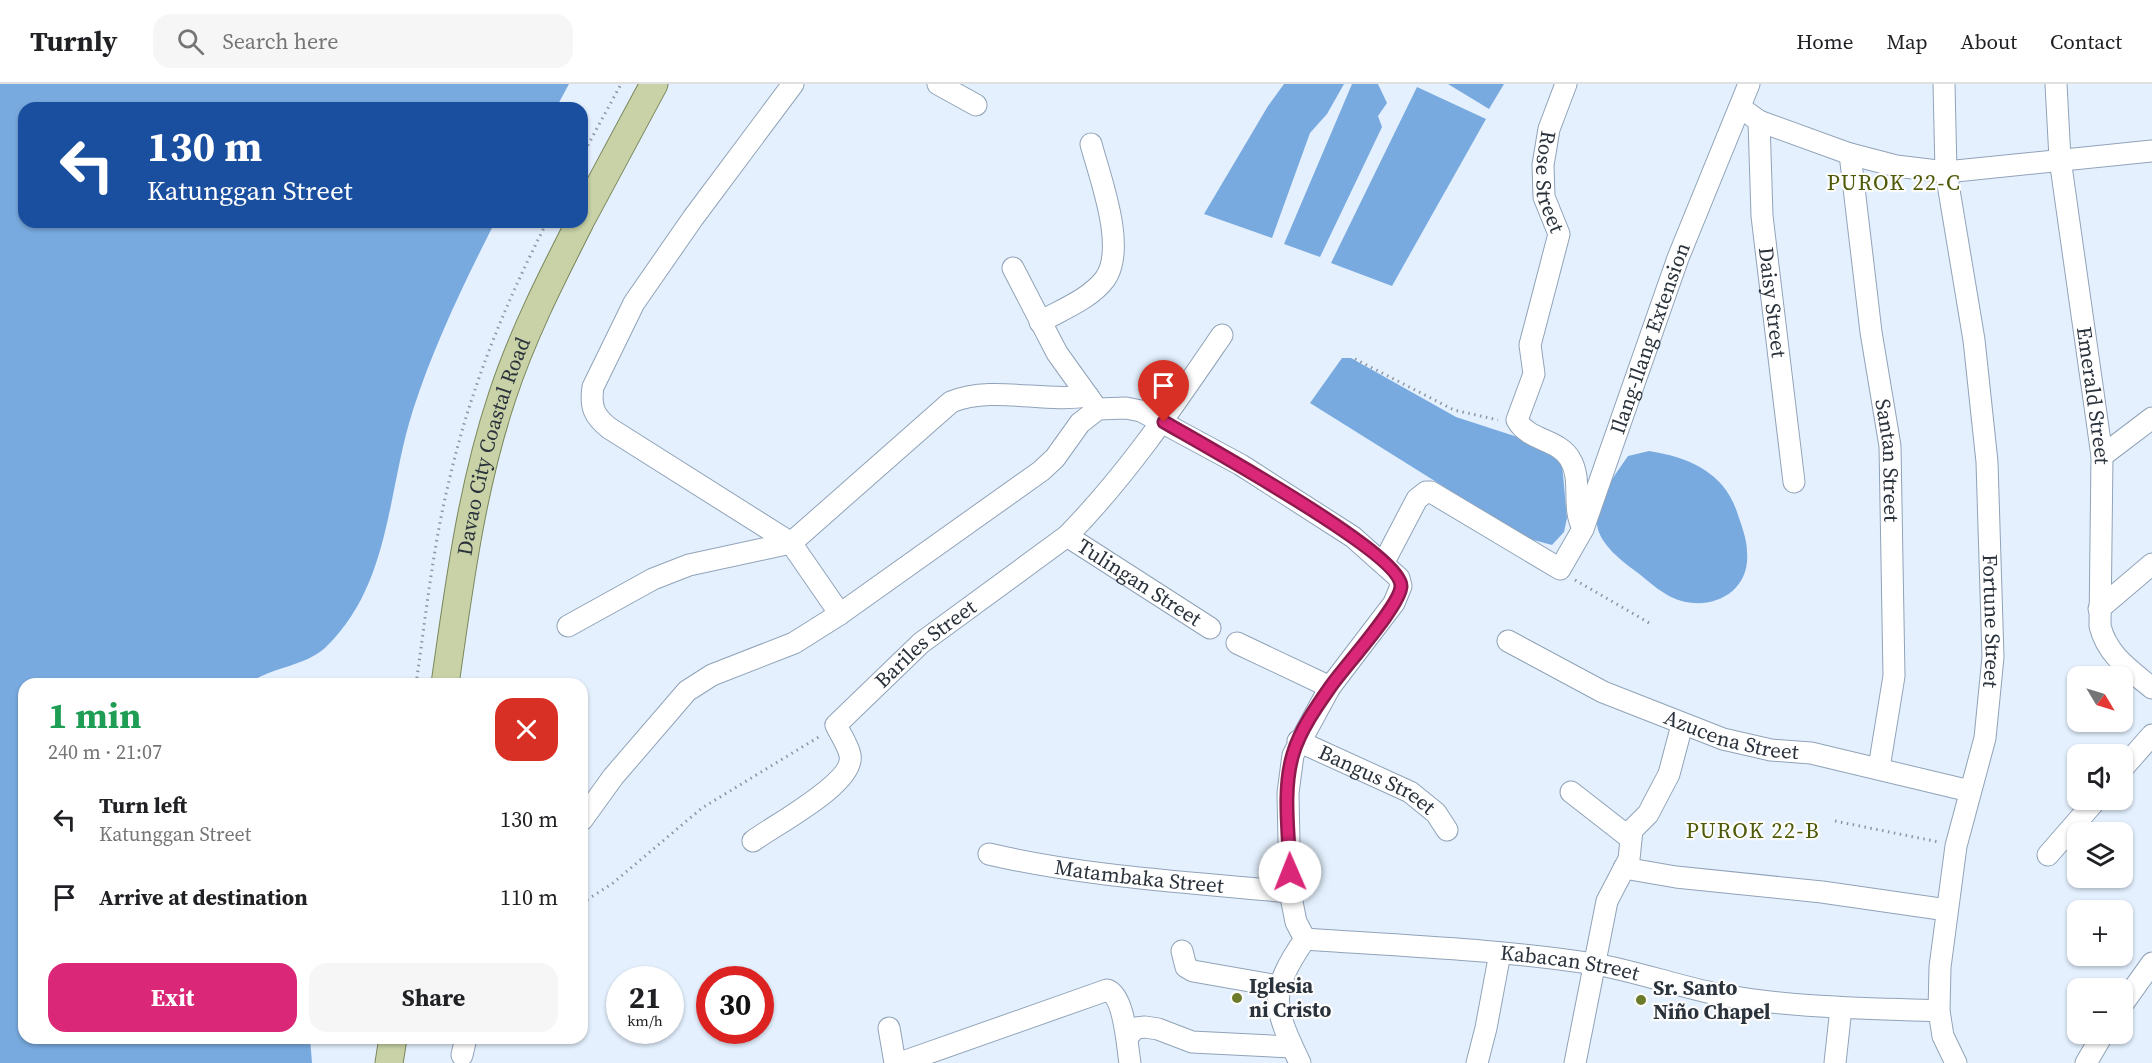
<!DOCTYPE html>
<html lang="en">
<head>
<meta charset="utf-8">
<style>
	:root { --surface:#fff; --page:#f6f6f6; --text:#202124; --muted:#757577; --line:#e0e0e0; --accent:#db2777 }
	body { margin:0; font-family:"Source Serif 4",serif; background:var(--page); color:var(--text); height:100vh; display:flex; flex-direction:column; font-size:22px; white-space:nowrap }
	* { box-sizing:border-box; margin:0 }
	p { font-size:20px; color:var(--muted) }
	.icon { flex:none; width:33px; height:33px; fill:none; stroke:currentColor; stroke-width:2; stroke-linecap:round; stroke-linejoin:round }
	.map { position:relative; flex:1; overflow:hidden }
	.sheet { position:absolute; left:18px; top:594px; width:570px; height:366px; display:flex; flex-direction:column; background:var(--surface); border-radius:18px; box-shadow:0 2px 4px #0004 }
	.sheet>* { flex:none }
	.banner { position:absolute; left:18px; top:18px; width:570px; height:126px; border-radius:18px; box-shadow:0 2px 4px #0004; background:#1a4fa0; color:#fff; overflow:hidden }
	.needle { width:39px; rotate:128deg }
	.buttons { position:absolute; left:2067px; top:582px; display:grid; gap:12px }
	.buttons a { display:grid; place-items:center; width:66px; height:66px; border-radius:12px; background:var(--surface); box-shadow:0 2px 4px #0004; font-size:30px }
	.speed { position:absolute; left:606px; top:882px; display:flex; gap:12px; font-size:30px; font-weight:700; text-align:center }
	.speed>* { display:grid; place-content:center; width:78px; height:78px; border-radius:50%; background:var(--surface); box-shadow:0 2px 4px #0004; line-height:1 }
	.speed small { font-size:15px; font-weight:400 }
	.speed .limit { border:9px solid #d22; background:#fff; color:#111 }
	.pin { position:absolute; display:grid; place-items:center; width:51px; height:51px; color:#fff; margin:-62px -26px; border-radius:50% 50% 50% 0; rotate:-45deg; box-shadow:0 0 6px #0007 }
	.pin .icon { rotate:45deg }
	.me { position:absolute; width:66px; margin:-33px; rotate:359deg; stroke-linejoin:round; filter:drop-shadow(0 0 4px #0008) }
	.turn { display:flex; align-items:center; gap:21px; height:126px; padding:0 30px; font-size:27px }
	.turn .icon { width:78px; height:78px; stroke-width:2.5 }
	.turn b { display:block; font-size:42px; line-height:51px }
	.round { display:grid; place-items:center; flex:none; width:63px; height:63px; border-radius:18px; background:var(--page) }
	.summary { display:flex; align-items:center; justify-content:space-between; height:102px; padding:0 30px }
	h1 { font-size:36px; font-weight:700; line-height:45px; color:#1e9e55 }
	.cta { display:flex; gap:12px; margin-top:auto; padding:12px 30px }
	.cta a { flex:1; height:69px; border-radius:18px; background:var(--accent); color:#fff; font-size:24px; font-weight:700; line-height:69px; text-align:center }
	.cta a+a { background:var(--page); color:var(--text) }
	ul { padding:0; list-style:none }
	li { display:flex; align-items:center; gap:18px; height:78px; padding:0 30px }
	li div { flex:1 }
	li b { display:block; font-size:22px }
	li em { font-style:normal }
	header { display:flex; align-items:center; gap:36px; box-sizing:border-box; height:84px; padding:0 30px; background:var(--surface); border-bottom:2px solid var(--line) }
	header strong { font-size:28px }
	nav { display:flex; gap:33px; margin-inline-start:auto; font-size:21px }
	.search { width:420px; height:54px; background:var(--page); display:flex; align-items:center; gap:15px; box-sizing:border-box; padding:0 21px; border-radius:18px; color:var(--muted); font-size:22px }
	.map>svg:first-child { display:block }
</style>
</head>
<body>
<header>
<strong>Turnly</strong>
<div class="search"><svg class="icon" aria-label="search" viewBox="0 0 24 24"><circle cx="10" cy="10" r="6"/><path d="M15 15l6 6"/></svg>Search here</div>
<nav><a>Home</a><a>Map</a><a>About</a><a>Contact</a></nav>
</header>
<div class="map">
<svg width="2152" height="979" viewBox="0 0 2152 979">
	<rect width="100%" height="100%" fill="#e4f0fe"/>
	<g fill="#79aadf">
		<path d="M0,0H569L556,24H24V138H495C464,199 434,261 413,326C387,407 391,500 326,563C303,584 271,582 249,600H24V954H310L312,979H0Z"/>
		<polygon points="1284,0 1344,0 1327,30 1310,49 1272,154 1204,130 1268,22"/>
		<polygon points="1352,0 1378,0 1387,19 1378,32 1382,43 1320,173 1284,160"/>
		<polygon points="1448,0 1504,0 1489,25"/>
		<polygon points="1417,3 1486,35 1392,202 1331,179"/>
		<polygon points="1342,274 1351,274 1456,333 1542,361 1562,380 1567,434 1564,448 1552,461 1526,454 1310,319"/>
		<path d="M1649,367C1688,373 1724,388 1737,428C1741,440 1747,455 1747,468C1751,511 1706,530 1671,513C1659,507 1648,497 1638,489C1623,478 1600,461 1597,441C1593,418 1616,390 1628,372Z"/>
	</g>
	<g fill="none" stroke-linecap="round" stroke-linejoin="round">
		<g stroke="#90a3b8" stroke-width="23">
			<g id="minor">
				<path d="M793,0L693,134L634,219L593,303C590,323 594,332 609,344L791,459L840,530"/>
				<polyline points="938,0 976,21"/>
				<path id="s1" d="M1566,0L1549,45L1543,81L1544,113L1559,150L1530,261L1534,290L1517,336C1528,357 1559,355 1570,375C1583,396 1571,423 1583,444"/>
				<path id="s2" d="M1944,0L1946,88L1974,256L1987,378L1993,573L1985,654L1956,762L1940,883L1939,927L1943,952L1956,979"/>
				<path id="s3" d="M2056,0L2060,75L2102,372L2100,542C2107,571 2130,586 2152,604"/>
				<polyline points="1741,24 1759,37 1850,70 1896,82 1946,88 2152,67"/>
				<path id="s4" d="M1759,37L1762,132L1794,398"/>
				<path id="s5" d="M1850,70L1871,248L1890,362L1894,592L1879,684"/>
				<polyline points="1013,184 1057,269 1095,322"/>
				<path d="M1040,238C1061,226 1090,215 1105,195C1127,164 1100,94 1091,60"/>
				<polyline points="2102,372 2152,334"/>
				<path id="s6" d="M1067,452L1210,544"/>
				<path id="s7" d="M1384,478L1417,415L1426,408H1431L1560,485L1583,445L1678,174L1749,0"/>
				<polyline points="2099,525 2152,480"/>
				<path d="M568,542L653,495L689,481L791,459L951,318C993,301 1043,319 1088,312"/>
				<path id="s8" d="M1508,557L1603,608L1723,655L1771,666L1811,669L1970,707"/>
				<polyline points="1237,559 1330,603"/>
				<path id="s9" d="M1298,657L1410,708L1436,729L1447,746"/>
				<polyline points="2122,685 2152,651"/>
				<polyline points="1571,708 1630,754"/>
				<polyline points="582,736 613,693 687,607 712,591 794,559 840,530 1041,387 1055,374 1080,339 1098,325 1126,324 1141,327 1241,381 1353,453 1399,494 1401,502 1394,519 1330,603 1293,671 1288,709 1290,808 1296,838 1305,855"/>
				<path id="s10" d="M753,757C774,741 856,699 850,671C848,661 840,650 836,641L921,559L1067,452C1127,391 1174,321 1222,251"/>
				<path id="s11" d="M989,770C1087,793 1189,798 1290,808"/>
				<polyline points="2048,771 2096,716"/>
				<polyline points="1624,784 1676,793 1822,808 1947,826"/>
				<path id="s12" d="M1305,855C1401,862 1498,865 1594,880C1636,887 1676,902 1717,910C1790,924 1865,924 1939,927"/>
				<polyline points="1182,867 1186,883 1193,887 1278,902"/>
				<polyline points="2122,921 2152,879"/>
				<polyline points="889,944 895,979"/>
				<polyline points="1128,952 1136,944 1145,943 1158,945 1192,958 1292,963"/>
				<polyline points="462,971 466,954"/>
				<path d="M900,979L1107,906C1125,912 1127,962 1130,979"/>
				<path d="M1300,979C1273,922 1268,909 1305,855"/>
				<polyline points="1477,979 1486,944 1500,869"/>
				<polyline points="1575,979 1607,817 1629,775 1632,746 1648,730 1669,690 1682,641"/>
				<polyline points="1835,979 1841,924"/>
				<polyline points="2086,979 2103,950"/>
			</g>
		</g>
		<g stroke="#79865a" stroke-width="29">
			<g id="major">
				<polyline points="582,134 654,0"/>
				<path id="s13" d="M445,600C459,503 471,406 502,313C522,252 551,195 580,138"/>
				<polyline points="389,979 393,954"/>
			</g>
		</g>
		<g stroke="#8d97a3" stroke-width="3" stroke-dasharray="1.5 4.5" stroke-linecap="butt">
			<polyline points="582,72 621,0"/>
			<polyline points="1355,275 1454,326 1498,336"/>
			<polyline points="1575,496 1651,540"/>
			<path d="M416,600C426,531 433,461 450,393C471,303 505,220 547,138"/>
			<polyline points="1835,737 1939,758"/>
			<polyline points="582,819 613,799 702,724 822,651"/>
		</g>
		<use href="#minor" stroke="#fff" stroke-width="21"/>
		<use href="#major" stroke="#c8d2a6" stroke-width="27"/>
	</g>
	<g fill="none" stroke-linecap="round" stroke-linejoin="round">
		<g stroke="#8e194d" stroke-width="15">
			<path id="route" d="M1164,338C1198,358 1401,469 1401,502C1401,521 1344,583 1331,602C1317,622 1300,646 1293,670C1282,706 1289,750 1290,788"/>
		</g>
		<use href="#route" stroke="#db2777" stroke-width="10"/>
	</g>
	<g fill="#6c7b29" stroke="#fcfcfc" stroke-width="2">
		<circle cx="1237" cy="914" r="6"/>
		<circle cx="1641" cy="916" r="6"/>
	</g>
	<g text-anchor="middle" stroke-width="4.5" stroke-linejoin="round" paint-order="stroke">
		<g font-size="21" fill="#2a323b" stroke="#fcfcfc">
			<text dy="7" stroke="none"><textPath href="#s1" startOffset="102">Rose Street</textPath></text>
			<text dy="7" stroke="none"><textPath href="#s4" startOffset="182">Daisy Street</textPath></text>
			<text dy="7" stroke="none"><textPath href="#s7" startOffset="486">Ilang-Ilang Extension</textPath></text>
			<text dy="7" stroke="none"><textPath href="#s3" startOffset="314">Emerald Street</textPath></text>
			<text dy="7" stroke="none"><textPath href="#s13" startOffset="243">Davao City Coastal Road</textPath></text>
			<text dy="7" stroke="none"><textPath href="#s5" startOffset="309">Santan Street</textPath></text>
			<text dy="7" stroke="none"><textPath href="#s6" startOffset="86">Tulingan Street</textPath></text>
			<text dy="7" stroke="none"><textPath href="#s2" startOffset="540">Fortune Street</textPath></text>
			<text dy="7" stroke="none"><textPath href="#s10" startOffset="288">Bariles Street</textPath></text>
			<text dy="7" stroke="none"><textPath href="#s8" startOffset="244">Azucena Street</textPath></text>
			<text dy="7" stroke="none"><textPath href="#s9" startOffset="88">Bangus Street</textPath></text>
			<text dy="7" stroke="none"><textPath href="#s11" startOffset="152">Matambaka Street</textPath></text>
			<text dy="7" stroke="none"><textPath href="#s12" startOffset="266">Kabacan Street</textPath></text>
		</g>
		<g font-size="21" font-weight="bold" fill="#2a323b" stroke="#fcfcfc" text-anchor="start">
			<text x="1249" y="909">Iglesia<tspan x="1249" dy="24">ni Cristo</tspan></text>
			<text x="1653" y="911">Sr. Santo<tspan x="1653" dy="24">Niño Chapel</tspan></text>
		</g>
		<g font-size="22" letter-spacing="1.5" fill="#4e5a07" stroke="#fcfcfc">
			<text x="1894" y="106">PUROK 22-C</text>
			<text x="1753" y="754">PUROK 22-B</text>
		</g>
	</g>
</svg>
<div class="buttons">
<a><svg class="needle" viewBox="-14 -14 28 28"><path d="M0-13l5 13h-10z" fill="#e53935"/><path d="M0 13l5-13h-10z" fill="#757577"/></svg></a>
<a><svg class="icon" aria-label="sound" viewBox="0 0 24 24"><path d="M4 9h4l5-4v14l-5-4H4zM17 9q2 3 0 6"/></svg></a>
<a><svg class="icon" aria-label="layers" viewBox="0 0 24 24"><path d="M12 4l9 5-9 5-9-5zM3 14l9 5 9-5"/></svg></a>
<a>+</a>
<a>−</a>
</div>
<div class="speed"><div>21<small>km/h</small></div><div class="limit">30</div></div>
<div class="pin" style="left:1164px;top:338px;background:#d93025"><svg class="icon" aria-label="arrive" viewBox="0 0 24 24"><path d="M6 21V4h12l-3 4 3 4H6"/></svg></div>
<svg class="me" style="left:1290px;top:788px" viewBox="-20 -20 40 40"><circle r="19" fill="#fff"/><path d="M0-13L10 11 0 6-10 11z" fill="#db2777"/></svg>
<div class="banner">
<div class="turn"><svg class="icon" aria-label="left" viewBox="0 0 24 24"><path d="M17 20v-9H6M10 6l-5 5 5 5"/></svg><div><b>130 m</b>Katunggan Street</div></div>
</div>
<section class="sheet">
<div class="summary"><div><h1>1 min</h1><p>240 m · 21:07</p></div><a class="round" style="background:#d93025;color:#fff"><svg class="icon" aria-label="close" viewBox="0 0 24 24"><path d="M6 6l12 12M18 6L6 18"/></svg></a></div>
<ul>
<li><svg class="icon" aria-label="left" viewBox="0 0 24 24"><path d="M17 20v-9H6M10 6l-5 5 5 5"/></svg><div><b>Turn left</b><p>Katunggan Street</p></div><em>130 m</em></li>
<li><svg class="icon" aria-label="arrive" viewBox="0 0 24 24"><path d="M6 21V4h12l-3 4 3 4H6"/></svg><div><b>Arrive at destination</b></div><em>110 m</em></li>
</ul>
<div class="cta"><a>Exit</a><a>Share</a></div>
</section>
</div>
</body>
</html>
